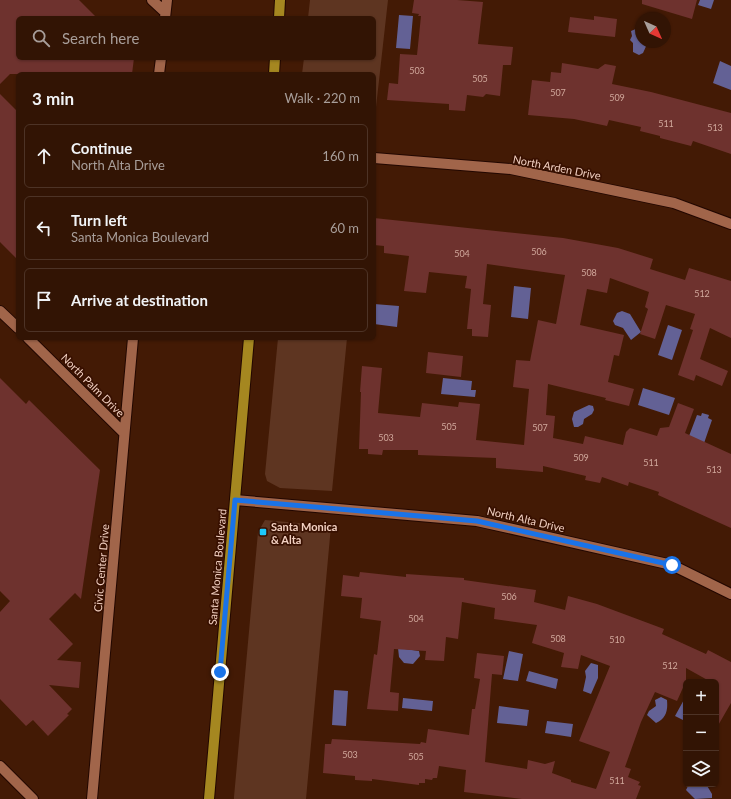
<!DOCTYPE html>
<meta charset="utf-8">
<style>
:root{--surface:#321404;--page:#3a1d0e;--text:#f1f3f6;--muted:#a89e9a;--line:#4d3326}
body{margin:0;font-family:Lato,sans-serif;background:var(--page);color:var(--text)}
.controls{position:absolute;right:12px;bottom:12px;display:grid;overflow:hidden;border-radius:6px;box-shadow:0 1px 3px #0004}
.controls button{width:36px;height:36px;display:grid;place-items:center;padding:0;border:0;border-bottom:1px solid var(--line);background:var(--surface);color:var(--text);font:20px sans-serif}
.compass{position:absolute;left:635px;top:12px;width:36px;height:36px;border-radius:50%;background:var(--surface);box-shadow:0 1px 3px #0004;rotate:135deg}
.stop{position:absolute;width:12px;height:12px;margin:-9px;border:3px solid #1a73e8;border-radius:50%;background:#fff}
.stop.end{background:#1a73e8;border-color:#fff;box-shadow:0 1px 4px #0008}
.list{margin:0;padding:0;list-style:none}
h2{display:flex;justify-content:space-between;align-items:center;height:52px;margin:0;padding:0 16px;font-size:17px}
h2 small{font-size:13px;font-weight:400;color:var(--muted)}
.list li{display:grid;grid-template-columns:26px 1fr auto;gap:12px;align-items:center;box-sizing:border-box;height:64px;margin:0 8px 8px;padding:0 8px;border:1px solid var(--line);border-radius:6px}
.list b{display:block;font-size:15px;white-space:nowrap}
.list p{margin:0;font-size:13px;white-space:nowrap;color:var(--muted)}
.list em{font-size:13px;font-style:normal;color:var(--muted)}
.icon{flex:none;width:22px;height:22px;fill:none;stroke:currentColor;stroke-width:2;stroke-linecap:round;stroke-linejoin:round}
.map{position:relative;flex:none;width:731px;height:799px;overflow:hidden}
.search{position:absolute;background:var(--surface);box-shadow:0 1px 3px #0004;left:16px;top:16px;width:360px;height:44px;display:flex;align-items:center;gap:10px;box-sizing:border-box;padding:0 14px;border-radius:6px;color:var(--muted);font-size:15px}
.panel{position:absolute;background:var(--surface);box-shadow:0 1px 3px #0004;left:16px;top:72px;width:360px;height:268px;border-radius:6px}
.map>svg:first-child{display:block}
</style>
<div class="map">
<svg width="731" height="799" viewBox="0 0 731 799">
<rect width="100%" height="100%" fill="#431a05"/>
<path fill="#5e3521" d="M310,0H388L374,125V74H302L304,58H374V18H308Z
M278,338H347L332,491L280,488L267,481L265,474Z
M265,520L331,526L306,799H234V797L258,532Z"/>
<path fill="#636195" d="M700,0H714L711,9L698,5Z
M399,15L413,16L410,49L396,48Z
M638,28L641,29V42H648L643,53L639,55L633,52V43L630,40L632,36L631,31Z
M720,61L731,66V90L713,83Z
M514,286L531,288L528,319L511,317Z
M374,304L399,306L397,327L374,324Z
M622,311L630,314L641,332L631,340L623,328L615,325L613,321L617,313Z
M668,325L682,330L672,360L658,355Z
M443,378L472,381L471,390H476L475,397L441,394Z
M643,388L675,398L669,415L638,405Z
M589,405L593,406L594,410L592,414L584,419L583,424L578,427H574L572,419L574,412Z
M702,413L709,415L708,418L712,420L702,449L686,444L697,415L701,416Z
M398,648L419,651L420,656L413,664L404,663L399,657Z
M509,651L523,654L518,681L503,679Z
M591,663L598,665V678L591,694L583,691L586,677L585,671Z
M529,671L558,679L556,689L526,681Z
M334,690L348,691L346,726L332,725Z
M686,696V714L683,720L675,716Z
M661,697L667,700C668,711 666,718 656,723L647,715L649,711L656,706L655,700Z
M403,698L433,701L432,711L402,708Z
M499,706L529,710L527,726L497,723Z
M547,721L573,724L571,737L545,733Z
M689,784H706L712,794V798L695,799L686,790Z"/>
<path fill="#6e322e" d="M0,0H79L97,18H18V58H134L132,74H10L0,84Z
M414,0H457L483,2L478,44L513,47L511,65H503L500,96L486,94L483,97L467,95L465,111L449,110V104L387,100L389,83L398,84L400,54L417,55L421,16H418L419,14L412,13Z
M642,0H697L692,19L642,4Z
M594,16L617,19L615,37L568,32L570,17L594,20Z
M562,63L598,69L605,64L616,66L612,84L651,92L731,113V154L693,141L691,146L660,138V136L640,131L641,127L609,120L607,126L574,119L528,115L532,80L550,82L551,72L561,73Z
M0,94L18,112V260L0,242Z
M374,218L563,238L618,248L653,259L650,269L685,280L689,268L731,281V338L710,328L700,359L728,371L722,386L696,375L694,381L678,375L693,330L690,329L695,314L666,305L655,339L640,334L648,309L645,307L649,292L610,278L607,293L587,289L580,325L624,335L619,356L614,355L608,382L634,389L629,406L605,400L606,398L548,384L546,415L555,416L553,438L583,444L585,436L623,445L626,432L630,428L657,436L660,428L669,427L678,403L694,409L685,433L731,454V528L658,495L659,492L629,482L628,486L602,477L600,483L585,480L586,476L543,466V472L496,468V458L418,455V450H383L382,455L368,454V449H359L361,392H360L362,366L382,368L378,413L420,417L422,403L458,407L459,402L480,404L476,440L524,445L529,389L513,387L516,360L530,361L538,320L556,324L565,275L487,264L483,304L491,305L488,337L472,336V329H467L471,289L465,288L467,276L429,272L426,293L404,291L409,256L384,253V246L374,245Z
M428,352L463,356L461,377L426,373Z
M0,378L26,404L29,400L100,470L81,599L75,593L49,619L73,644L57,660L81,662L79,688L49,685L72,709L67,714L69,715L48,736L33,720L26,726L0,699V612L10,601L0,591Z
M360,572L406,577V574L464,578V580L536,590L534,602L565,610L568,596L597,604L664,629L662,634L706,654L708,650L731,662V703L716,729V682H711L686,668V681L677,701L655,692L641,722L625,767L631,769L628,777L640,782L638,785L641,786L636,799H522L464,792L466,770L439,766L437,778H433L432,780L425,779V783H419V785L372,779V781L355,780V776L323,773L325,744H331L332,739L420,744L421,742L426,743L428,729L469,735L472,709H475L480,679L474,678L477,653L504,656L502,675L492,674L485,762L527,769L528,760L545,764L555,761L552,773L571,780V782L596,789L610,752L579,741L610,666L581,655L578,669L561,667L564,653L532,643L537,625L494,619L495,608L462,602L458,639L446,637L444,661L425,660L426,651L394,649L390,692L399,693L398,711L367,709L374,654L377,655L381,621L360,618L362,598L341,596L343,575L359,577Z"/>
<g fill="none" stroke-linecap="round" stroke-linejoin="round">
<g stroke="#220700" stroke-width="12">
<path id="street" d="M152,0L165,12
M165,18L167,0
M159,74L161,58
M374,158L511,169L674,203L731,224
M0,311L18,328
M28,338L124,433
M235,500L477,521L672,565L731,594
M0,766L33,799
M92,799L133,338"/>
</g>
<g stroke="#220700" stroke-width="12">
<path id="primary" d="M279,18L280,0
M274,74L275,58
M209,799L249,338"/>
</g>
<use href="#street" stroke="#a1654a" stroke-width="10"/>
<use href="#primary" stroke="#a58720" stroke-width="10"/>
</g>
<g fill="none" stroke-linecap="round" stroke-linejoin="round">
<path stroke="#1a73e8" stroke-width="5" d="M220,672L235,500L477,521L672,565"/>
</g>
<rect fill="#1dc9fc" stroke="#381000" stroke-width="1.5" x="259" y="528" width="8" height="8" rx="2"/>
<g text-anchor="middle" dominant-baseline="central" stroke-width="3.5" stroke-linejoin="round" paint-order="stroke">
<g font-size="9" fill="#d1a89c">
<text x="417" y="70">503</text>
<text x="480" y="78">505</text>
<text x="558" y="92">507</text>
<text x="617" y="97">509</text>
<text x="666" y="123">511</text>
<text x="715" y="127">513</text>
<text x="539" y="251">506</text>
<text x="462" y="253">504</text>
<text x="589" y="272">508</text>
<text x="702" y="293">512</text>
<text x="449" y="426">505</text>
<text x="540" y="427">507</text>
<text x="386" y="437">503</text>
<text x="581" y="457">509</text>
<text x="651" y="462">511</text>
<text x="714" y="469">513</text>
<text x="509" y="596">506</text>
<text x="416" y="618">504</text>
<text x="558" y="638">508</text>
<text x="617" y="639">510</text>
<text x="670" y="665">512</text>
<text x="350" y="754">503</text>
<text x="416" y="756">505</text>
<text x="617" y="780">511</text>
</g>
<g font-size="11" fill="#f2d0c1" stroke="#381000">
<text transform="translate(557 167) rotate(11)">North Arden Drive</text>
<text transform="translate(93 385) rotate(45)">North Palm Drive</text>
<text transform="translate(526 519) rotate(13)">North Alta Drive</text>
<text transform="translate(217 567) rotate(-85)">Santa Monica Boulevard</text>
<text transform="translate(101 568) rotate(-85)">Civic Center Drive</text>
</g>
<g font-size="11" font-weight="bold" fill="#f2d0c1" stroke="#381000" text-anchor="start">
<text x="271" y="526">Santa Monica<tspan x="271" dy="13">&amp; Alta</tspan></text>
</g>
</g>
</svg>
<div class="controls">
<button>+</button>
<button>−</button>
<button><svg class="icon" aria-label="layers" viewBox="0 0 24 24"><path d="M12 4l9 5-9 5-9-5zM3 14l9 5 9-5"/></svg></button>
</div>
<svg class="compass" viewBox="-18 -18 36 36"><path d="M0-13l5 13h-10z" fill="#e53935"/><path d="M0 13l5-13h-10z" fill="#a89e9a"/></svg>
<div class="stop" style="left:672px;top:565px"></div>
<div class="stop end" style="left:220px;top:672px"></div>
<div class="search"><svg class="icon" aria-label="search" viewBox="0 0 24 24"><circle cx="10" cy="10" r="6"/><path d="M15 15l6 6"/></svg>Search here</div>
<section class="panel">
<h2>3 min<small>Walk · 220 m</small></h2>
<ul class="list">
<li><svg class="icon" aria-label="ahead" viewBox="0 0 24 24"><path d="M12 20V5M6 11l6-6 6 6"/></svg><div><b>Continue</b><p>North Alta Drive</p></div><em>160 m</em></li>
<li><svg class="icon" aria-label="left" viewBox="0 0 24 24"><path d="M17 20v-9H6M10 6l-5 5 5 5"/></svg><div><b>Turn left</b><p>Santa Monica Boulevard</p></div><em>60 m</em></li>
<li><svg class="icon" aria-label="arrive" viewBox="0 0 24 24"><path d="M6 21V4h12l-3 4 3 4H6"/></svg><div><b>Arrive at destination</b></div></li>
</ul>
</section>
</div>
